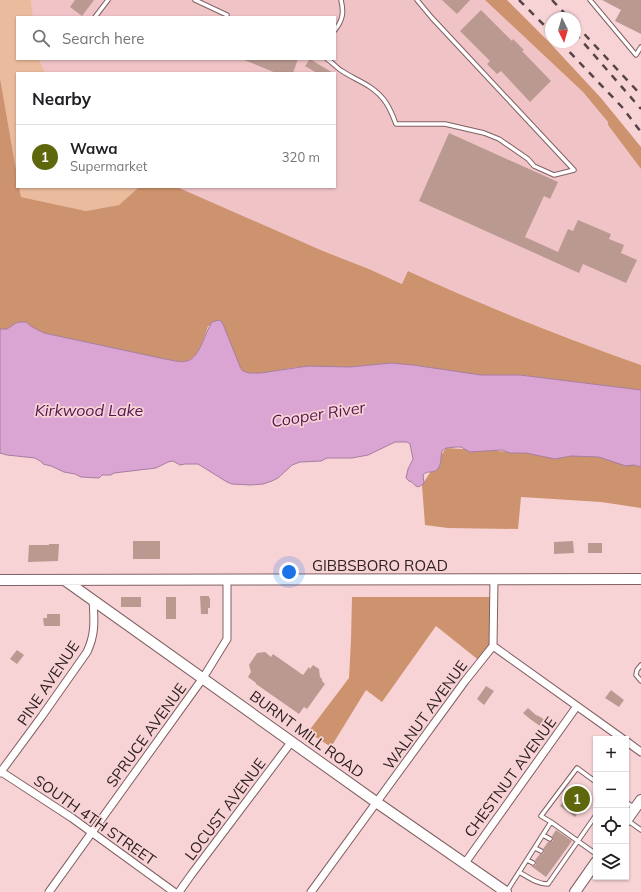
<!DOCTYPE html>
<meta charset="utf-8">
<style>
:root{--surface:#fff;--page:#f6f6f6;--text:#202124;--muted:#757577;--line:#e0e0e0;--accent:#5e670b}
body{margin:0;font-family:Mulish,sans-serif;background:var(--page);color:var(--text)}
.controls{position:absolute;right:12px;bottom:12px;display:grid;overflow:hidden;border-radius:0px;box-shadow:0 1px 3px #0004}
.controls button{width:36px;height:36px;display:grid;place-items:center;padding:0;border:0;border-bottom:1px solid var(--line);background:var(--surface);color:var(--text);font:20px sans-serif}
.compass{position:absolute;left:545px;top:12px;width:36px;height:36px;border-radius:50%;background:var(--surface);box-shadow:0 1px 3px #0004;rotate:175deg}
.you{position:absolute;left:289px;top:572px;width:14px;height:14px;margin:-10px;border:3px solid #fff;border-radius:50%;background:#1a73e8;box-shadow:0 0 0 6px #1a73e833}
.badge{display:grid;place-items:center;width:26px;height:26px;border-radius:50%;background:var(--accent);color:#fff;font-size:13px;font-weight:700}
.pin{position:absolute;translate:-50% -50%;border:2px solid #fff;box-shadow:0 1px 4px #0006}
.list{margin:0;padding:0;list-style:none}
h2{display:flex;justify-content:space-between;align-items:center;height:52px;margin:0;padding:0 16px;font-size:17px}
h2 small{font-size:13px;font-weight:400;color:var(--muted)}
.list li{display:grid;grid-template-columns:26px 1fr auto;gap:12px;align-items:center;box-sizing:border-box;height:64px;padding:0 16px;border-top:1px solid var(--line)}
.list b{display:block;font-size:15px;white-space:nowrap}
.list p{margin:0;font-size:13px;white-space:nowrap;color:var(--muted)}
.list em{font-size:13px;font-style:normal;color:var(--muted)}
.icon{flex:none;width:22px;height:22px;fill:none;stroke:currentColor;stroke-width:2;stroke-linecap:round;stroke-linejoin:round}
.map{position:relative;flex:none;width:641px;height:892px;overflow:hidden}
.search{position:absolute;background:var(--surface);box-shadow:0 1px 3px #0004;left:16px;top:16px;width:320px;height:44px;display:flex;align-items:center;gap:10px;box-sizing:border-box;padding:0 14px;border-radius:0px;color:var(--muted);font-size:15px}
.panel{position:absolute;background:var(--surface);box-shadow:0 1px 3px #0004;left:16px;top:72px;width:320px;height:116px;border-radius:0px}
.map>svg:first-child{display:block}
</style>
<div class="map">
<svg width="641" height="892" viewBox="0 0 641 892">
<rect width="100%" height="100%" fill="#f8d3d6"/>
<path fill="#f0c4c7" d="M31,0H485L583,92L609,122L608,125L641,169V365L592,347L532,324L458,294L409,271L403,284L369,269L323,251L177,187H335V73H45L39,59H335V17H33Z"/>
<path fill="#ebbb9d" d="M0,0H31L33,17H17V59H39L45,73H17V175L0,78Z
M19,187H139L119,205L86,211L21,197Z"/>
<path fill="#cd936e" d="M485,0H507L549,42L601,98L641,147V169L608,125V122L583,92Z
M0,78L17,175V187H19L21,197L86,211L119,205L139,187H177L323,251L369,269L402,284L408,271C484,306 562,337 641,365V390L520,375H481L413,365L391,363L350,367H298L261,373H249L243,371L239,365L223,324L208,326C205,336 198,358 187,361C181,363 172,360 165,359L44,333L32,327L26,322H20L16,323L7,329H0Z
M446,448L599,457L641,467V508L601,502L521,497L518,529L448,528L425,525L422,485Z
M352,597H494L493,641L481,662L436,626L382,702L366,690L331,747L308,732L349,678L351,640Z"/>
<path fill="#daa5d3" stroke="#a67d9e" d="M219,320L221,321L223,324L241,369L243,371L249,373H261L308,366L350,367L391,363L413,365L481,375H520L641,390V467L634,465L626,466L599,457L571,456L555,459L526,453H510L502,450L470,452L461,447H456L446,448L442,451C440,458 443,470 432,472C427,472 426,472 423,475L424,483C418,489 416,487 412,482L409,481L406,478L408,469L413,459L410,444L407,442H395L368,455L352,458H327L321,461L300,462L292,465L278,478L272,481L263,484L251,485L232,484L227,482L198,464H185L180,465L173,461L168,462L156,468L114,473L111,475H102L99,478L81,477L75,474L64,472L51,466L43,464L42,462L35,458L7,455L0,453V329H7L16,323L20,322H26L32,327L44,333L165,359C172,360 180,363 187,361C200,358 205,332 212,322Z"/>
<path fill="#ba9991" d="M75,0H94L82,16L70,7Z
M442,0H470L457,14Z
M602,0H641V34L615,21L621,10Z
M481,10L512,41L513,39L524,50L522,51L551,81L530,102L501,71L497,74L487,64L490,61L460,31Z
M242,59H298L293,73H276Z
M310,59L333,73H317L305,66Z
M449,133L558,182L550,199L544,196L525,237L558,252L568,229L573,231L578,220L611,234L609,239L624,245L621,253L637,260L626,283L583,264L579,273L419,201Z
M133,541H160V559H133Z
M573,541L574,553L554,554V542Z
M588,543H602V553H588Z
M49,544H59L58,561L28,562L29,545H49Z
M200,596H209V598H210V608H208V614H201Z
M121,597H141V607H121Z
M166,597H176V619H166Z
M47,614H60V626H44L43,618H47Z
M17,650L24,655L17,664L10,659Z
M265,652L271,657L273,654L303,675L309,667L310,669L313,665L319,669L320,677L322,679V681L325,684L307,709L304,707L299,714L256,684V683L248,677L251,672L249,665L257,653Z
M486,686L494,691L484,705L477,699Z
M611,690L624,700L619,707L605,698Z
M528,708L537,716V715L548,722L543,728L530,719L523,713Z
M576,784L591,795L586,802L589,804L584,811L581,809L575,817L560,806Z
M556,830L572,841L546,877L531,866H534L536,865V862L535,860L540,854H542L544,853V850L543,849L548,842H550L553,841V839L552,836Z"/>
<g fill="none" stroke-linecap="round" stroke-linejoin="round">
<g stroke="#806063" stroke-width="5.5">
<path id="lane" d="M195,0L227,15
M590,0L636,55L641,47
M95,17L108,0
M335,30C343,20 344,12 341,0
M327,59C333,63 337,68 342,71C351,77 361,81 370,87C385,97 390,108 396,124H445L484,133L499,139L528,159L534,166L554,175L574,170L432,18L417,0
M641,665L637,670L636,675L641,681
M626,802L633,807
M627,820L641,830
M551,822L596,854
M543,835L550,839
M535,848L541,851
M527,860L533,863
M519,872C528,877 537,884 548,884L596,815
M507,891L551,822L541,816L577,768L596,782"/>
</g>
<g stroke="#806063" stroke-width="9">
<path id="street" d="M493,646L623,739
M626,741L641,752
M0,771L72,818L174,892
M0,773L42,716L87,652C96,633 94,619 93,599
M465,863L577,706
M49,892L203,678L227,639V581
M179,892L191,875L292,741
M311,892L465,681L493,646L494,580"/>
</g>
<g stroke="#806063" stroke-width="12">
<path id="secondary" d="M0,580L641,579
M66,581L376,802L506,892
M626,821L641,800
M575,892L596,862"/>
</g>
<use href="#lane" stroke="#fff" stroke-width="3.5"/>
<use href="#street" stroke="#fff" stroke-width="7"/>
<use href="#secondary" stroke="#fff" stroke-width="10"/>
<path stroke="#554445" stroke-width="2.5" stroke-dasharray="7 7" stroke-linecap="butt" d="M519,0L551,32
M552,0L569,18
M575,24L641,95
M575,33L595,56L641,109
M560,42L622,107L641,132"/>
</g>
<g text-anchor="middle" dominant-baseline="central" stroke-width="3.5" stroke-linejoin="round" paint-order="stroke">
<g font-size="15" fill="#2e2122" stroke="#f8d3d6">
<text x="380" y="565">GIBBSBORO ROAD</text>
<text transform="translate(48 683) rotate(-56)">PINE AVENUE</text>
<text transform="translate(425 715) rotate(-54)">WALNUT AVENUE</text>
<text transform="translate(307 734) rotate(36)">BURNT MILL ROAD</text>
<text transform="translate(146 735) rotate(-54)">SPRUCE AVENUE</text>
<text transform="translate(510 777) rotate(-54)">CHESTNUT AVENUE</text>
<text transform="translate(225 809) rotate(-53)">LOCUST AVENUE</text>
<text transform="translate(95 820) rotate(35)">SOUTH 4TH STREET</text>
</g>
<g font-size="16" font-style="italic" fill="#53154e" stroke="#f8d3d6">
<text x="89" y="410">Kirkwood Lake</text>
<text transform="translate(318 414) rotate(-9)">Cooper River</text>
</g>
</g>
</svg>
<div class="controls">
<button>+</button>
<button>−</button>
<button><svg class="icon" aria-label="locate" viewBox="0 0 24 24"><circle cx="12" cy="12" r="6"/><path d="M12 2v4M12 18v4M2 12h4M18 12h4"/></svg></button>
<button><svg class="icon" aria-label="layers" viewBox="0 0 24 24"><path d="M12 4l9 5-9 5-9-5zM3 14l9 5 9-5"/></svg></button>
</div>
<svg class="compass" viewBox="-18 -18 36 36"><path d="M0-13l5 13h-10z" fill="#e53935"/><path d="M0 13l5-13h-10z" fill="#757577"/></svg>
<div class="you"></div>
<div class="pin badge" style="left:577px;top:799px">1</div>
<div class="search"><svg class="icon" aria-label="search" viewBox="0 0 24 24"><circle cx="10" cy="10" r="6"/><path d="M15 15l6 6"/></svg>Search here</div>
<section class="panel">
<h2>Nearby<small></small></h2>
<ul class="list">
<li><span class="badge">1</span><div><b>Wawa</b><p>Supermarket</p></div><em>320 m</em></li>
</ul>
</section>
</div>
